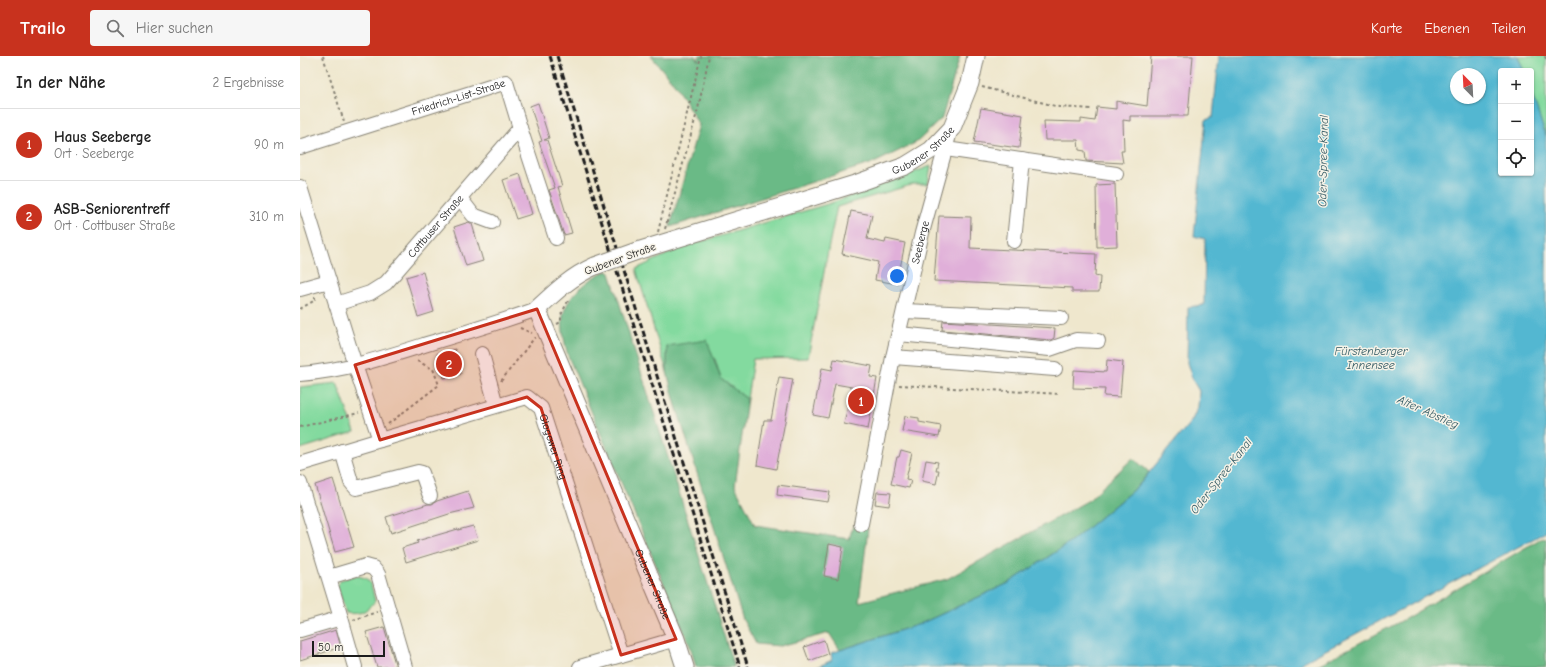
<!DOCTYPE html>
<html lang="de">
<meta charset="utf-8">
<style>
:root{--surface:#fff;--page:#f6f6f6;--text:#222;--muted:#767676;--line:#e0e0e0;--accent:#c8321e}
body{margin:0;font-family:"Comic Neue",sans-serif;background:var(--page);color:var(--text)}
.controls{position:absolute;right:12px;top:12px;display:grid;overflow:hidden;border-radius:4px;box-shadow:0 1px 3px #0004}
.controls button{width:36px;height:36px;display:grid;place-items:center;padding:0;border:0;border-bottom:1px solid var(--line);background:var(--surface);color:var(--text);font:20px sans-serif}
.compass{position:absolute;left:1150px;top:12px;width:36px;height:36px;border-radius:50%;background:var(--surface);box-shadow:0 1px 3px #0004;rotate:336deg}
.scale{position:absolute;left:12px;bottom:10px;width:73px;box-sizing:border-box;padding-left:4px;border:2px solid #1c1c1c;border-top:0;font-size:11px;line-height:14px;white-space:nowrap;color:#1c1c1c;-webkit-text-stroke:3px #f7f3e8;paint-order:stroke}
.you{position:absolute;left:597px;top:220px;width:14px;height:14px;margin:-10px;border:3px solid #fff;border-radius:50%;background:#1a73e8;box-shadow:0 0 0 6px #1a73e833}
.badge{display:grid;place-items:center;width:26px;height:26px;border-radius:50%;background:var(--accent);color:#fff;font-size:13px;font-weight:700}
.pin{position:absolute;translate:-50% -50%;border:2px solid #fff;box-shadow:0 1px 4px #0006}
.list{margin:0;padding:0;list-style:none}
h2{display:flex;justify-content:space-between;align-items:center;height:52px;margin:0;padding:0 16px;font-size:17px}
h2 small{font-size:13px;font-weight:400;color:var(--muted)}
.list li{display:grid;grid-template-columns:26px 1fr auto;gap:12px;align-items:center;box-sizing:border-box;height:72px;padding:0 16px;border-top:1px solid var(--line)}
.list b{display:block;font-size:15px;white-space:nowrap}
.list p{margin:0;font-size:13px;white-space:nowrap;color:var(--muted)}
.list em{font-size:13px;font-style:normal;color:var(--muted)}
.icon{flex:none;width:22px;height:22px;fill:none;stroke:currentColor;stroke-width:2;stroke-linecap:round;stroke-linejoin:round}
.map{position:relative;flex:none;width:1246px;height:611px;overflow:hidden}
header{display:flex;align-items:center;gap:24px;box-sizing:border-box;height:56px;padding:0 20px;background:var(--accent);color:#fff}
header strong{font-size:19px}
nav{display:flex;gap:22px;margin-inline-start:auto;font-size:14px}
.search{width:280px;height:36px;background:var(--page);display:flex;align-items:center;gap:10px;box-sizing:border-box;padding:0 14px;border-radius:4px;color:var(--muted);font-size:15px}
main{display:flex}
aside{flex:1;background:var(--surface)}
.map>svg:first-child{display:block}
</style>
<header>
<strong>Trailo</strong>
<div class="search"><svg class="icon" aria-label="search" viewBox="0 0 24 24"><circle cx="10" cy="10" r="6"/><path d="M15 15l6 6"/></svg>Hier suchen</div>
<nav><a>Karte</a><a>Ebenen</a><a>Teilen</a></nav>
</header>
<main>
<aside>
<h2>In der Nähe<small>2 Ergebnisse</small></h2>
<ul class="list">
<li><span class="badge">1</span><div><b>Haus Seeberge</b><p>Ort · Seeberge</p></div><em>90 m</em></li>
<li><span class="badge">2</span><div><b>ASB-Seniorentreff</b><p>Ort · Cottbuser Straße</p></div><em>310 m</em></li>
</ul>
</aside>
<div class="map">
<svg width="1246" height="611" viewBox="0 0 1246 611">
<rect width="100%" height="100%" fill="#f7f3e8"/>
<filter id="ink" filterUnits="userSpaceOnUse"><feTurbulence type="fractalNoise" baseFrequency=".025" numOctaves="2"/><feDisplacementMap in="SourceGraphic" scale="8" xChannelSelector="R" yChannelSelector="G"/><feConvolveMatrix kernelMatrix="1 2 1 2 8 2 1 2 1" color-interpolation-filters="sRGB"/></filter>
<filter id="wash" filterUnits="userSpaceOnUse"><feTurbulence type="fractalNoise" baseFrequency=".012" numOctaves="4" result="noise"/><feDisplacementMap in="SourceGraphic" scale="16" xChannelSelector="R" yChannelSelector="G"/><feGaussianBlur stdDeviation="0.9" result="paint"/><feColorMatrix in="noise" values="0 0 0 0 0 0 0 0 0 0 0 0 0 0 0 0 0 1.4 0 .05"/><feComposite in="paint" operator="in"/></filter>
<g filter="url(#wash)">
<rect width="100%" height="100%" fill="#efe7cd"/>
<path fill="#83da9f" stroke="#507b5e" d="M1218,0H1246V80L1231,37V15H1223Z
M631,110L628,128H614L537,151L530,184L508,302L453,303L447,343L421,323L415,303L367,290V316L336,213L383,191L531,147Z
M37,327L55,376L0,393V331Z
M53,520C72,520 71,529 75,545C66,556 60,559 46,557L37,529L41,524Z"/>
<path fill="#6aba86" stroke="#436b51" d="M351,0H395L398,5L399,0H660L642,62L617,86L576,106L370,171L399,69L376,30Z
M307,215L310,217L434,611H396L390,590L268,300C265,287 261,273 263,260C266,241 290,220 307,215Z
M407,284L421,323L447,343L435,430L455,469L549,483L553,470L568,473L559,546L647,523L789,444L833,402L849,416L839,429L772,485L709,527L620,568L540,594L529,577L480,590L456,588L443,564L374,343L367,316V290Z
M1246,482V611H1014L1105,563L1240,483Z"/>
<path fill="#53b7d1" stroke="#386a76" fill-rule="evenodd" d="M919,0H1218L1224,15H1201V117H1231V36L1246,80V476L994,611H517L532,604L531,597L620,568L709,527L772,485L839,429L892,364L898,351L899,335L893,325L887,307L888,251L904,249L905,183L894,180L906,64L913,61ZM1156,18H1180V42H1156Z"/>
<g id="blocks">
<path fill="#e0afd9" d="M851,0H893L888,60H830V65L823,64L824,95H821L823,107L786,105L785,95L779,94L778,84H745L744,65L781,66V63L795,65L797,51L816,53V45L847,50Z
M238,47L249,82L244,84H247L262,130L258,131L272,177L264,179L249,134L255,132L239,86L242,85L230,50Z
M681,52L723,59L719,92L674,86Z
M220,118L232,158L216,163L203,124Z
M815,128L817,190L797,191L796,129Z
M551,155L572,159L567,183L585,187L586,183L605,187L597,228L575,224L578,206L542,198Z
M639,160L671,161L670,192L796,198L795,220L800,221L799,236H772V232L634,225Z
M169,166L172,168L183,205L166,210L154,171Z
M123,216L134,256L118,261L106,221Z
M643,265L755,272L754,282L751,284L642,274Z
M155,293L161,318L144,322L137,298Z
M534,303L572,310L570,321L577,322L568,373L544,368L552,331L535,328L528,362L513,359L522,312L532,314Z
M807,304L823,306L820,341L804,340L805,333L773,332L774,314L806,316Z
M479,321L493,323L476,413L457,409L464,364H471Z
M605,360L619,362V366L641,370L639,381L602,375Z
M601,394L612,397L606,423L611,424L609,432L591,428L597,401H599Z
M626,404L638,406L636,414H639L636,428L622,425Z
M33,423L54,491L35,496L15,429Z
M478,429L530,436L528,446L477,439Z
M168,435L174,452L149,458L91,477L86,461L128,448H132L137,445Z
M577,436L591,437L589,450L575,448Z
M173,470L178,484L106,506L102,492L118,487L117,485L158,473V474Z
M529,488L543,491L538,523L524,520Z
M84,571L91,594L96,611H77L66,576Z
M36,574L41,591L0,604V585Z
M524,584L528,598L509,605L504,591Z"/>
</g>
</g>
<g filter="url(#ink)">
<use href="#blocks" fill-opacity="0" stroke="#868274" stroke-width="1"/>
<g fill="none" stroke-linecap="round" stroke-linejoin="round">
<g stroke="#868274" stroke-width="16">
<g id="minor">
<path id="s1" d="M0,91L206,26L220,72L256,182"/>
<path d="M646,93L816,118"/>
<path id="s2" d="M0,131L55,309L80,384L227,341L241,352L321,599"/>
<path d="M160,142L173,159L192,166"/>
<path d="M714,185L722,104"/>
<path d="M0,233L29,225"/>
<path id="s3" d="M36,248L70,237L86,227L220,72"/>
<path d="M604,255L761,262"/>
<path d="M599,278L750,293L776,284L798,285"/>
<path d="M182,298L196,349"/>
<path d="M593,301L755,313"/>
<path d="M0,318C43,315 86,301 127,288C164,277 201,266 237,253"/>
<path d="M42,395L51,426L56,432L118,416L122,417L130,440"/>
<path d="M0,408L80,384"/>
<path d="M0,427L41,562L0,574"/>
<path id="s4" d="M561,468L593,301L622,177L651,72"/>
<path d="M29,521L66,510L73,512L78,518L105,611"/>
<path d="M41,562L55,611"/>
<path d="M280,611L376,583"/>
</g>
</g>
<g stroke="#868274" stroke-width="19">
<g id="major">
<path id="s5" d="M337,195L558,127L605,110L631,94L652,72L670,27L676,0"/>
<path id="s6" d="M295,210C272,220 255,236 237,253L376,583L385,611"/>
</g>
</g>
<path stroke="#868274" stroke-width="2" stroke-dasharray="3 3" stroke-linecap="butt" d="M23,0L44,66
M1245,0L1246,3
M682,31L759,51L792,53
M365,173L398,53L409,0
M358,176L401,0
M0,253L15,244V241
M257,268L261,266V259L269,243
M220,272L232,277
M201,325L235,281
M599,329L760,338
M88,368L139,329L133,313L115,304
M0,371L59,357
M53,564L77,556"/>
<use href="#minor" stroke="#fff" stroke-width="14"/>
<use href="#major" stroke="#fff" stroke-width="17"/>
<path stroke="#1c1c1c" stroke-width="3" stroke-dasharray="6 3" stroke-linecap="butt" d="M250,0L440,611
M257,0L448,611"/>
<g stroke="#868274" stroke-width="19" stroke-linecap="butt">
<path id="major-bridge" d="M295,210L337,195"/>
</g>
<use href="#major-bridge" stroke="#fff" stroke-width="17"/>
</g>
</g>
<path fill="#c8321e" fill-opacity="0.2" stroke="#c8321e" stroke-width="3" stroke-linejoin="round" d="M237,253L376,583L321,599L241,352L227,341L80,384L55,309Z"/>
<g text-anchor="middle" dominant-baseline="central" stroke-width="3" stroke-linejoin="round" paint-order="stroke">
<g font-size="11" fill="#1c1c1c" stroke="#f7f3e8">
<text stroke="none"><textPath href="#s1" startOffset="166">Friedrich-List-Straße</textPath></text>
<text stroke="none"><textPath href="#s5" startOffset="305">Gubener Straße</textPath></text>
<text stroke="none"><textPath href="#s3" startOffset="130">Cottbuser Straße</textPath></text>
<text stroke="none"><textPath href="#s4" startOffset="288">Seeberge</textPath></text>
<text transform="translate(320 203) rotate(-20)">Gubener Straße</text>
<text stroke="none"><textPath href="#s2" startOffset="477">Glogower Ring</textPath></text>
<text stroke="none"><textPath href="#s6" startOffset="371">Gubener Straße</textPath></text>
</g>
<g font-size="12" font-style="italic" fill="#325a64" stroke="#f7f3e8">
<text transform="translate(1023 105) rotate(-89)">Oder-Spree-Kanal</text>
<text x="1071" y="295">Fürstenberger<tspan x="1071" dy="14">Innensee</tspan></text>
<text transform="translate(1128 356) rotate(24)">Alter Abstieg</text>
<text transform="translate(921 420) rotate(-52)">Oder-Spree-Kanal</text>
</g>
</g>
</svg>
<div class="controls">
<button>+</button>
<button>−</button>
<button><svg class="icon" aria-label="locate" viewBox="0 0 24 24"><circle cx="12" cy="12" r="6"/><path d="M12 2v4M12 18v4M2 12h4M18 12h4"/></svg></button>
</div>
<svg class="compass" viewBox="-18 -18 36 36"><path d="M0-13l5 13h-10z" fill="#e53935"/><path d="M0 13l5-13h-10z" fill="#767676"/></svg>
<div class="scale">50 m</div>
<div class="you"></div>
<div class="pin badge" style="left:561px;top:345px">1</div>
<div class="pin badge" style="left:149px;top:308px">2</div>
</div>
</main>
